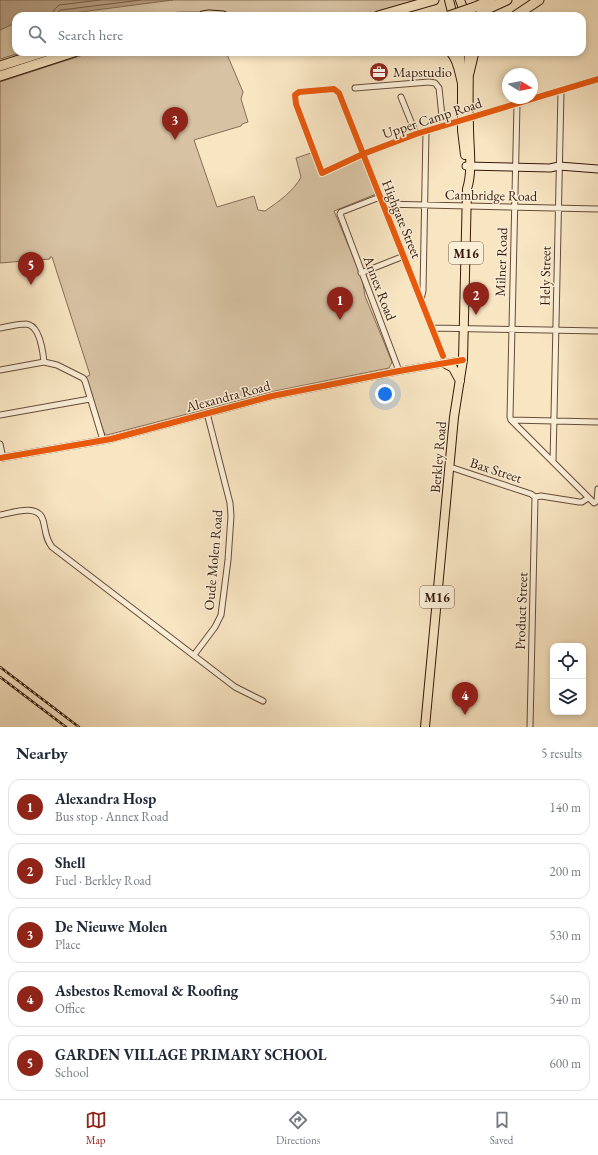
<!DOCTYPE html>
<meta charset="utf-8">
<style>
:root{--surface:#fff;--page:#f6f6f7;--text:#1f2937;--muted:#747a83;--line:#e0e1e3;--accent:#8f2418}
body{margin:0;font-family:"EB Garamond",serif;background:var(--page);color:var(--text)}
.controls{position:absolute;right:12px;bottom:12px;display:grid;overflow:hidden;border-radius:8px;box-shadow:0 2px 6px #0003}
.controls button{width:36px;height:36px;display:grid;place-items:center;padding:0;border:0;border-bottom:1px solid var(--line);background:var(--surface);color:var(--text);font:20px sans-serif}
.compass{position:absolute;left:502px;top:68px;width:36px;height:36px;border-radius:50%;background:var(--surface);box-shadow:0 2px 6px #0003;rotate:100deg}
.you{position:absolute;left:385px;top:394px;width:14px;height:14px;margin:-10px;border:3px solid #fff;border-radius:50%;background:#1a73e8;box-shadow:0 0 0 6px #1a73e833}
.badge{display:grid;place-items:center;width:26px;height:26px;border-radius:50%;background:var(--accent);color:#fff;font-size:13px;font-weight:700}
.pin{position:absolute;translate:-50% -33px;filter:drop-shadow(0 1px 2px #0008)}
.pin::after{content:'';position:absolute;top:21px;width:14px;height:12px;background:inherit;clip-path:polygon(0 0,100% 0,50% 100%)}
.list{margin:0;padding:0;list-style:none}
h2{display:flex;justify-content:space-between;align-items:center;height:52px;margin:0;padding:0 16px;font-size:17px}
h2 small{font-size:13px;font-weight:400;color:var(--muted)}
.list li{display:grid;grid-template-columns:26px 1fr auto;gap:12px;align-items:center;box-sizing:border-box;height:56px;margin:0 8px 8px;padding:0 8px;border:1px solid var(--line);border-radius:12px}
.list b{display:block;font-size:15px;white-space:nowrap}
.list p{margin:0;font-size:13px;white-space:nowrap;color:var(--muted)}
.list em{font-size:13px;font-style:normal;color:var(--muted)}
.icon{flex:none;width:22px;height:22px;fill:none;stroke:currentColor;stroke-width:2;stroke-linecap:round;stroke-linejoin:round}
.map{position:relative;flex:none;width:598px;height:727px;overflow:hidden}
.search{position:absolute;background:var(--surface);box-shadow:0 2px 6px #0003;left:12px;right:12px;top:12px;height:44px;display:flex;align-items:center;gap:10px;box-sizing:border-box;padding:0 14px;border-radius:12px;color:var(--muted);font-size:15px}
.sheet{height:372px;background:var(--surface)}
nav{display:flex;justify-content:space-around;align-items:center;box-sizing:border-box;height:56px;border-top:1px solid var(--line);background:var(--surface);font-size:11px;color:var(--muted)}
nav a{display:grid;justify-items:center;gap:2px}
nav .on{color:var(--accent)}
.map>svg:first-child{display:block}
</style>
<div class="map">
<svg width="598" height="727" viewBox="0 0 598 727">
<rect width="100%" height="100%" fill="#f8e5c2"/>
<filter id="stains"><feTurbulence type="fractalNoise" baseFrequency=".005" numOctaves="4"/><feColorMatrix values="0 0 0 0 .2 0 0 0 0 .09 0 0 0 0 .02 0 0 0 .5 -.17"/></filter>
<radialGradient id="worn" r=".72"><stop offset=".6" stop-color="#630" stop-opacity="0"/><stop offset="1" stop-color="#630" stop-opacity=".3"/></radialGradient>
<path fill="#d7c2a3" stroke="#866d56" d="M0,0H423L381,12L362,16H244L204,12H180L142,16H16V52H23L0,59Z
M92,52H226L243,92L241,99L248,122L242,124L241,126L194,140L217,207L254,196L258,210L265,211C278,202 294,191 301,177L296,158L311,153L320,176L361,158L376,194L334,211L362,278L365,296L392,362L389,368L275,391L107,435L104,433L86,377L90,375L52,257H50V259L0,263V82Z"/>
<path fill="#b69f83" stroke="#826953" d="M0,0H173L50,16H16V23L0,30Z"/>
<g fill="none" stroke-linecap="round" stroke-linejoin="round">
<path stroke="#765c46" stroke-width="1" d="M52,16L54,10L59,5L100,0
M57,16L58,12L61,10L141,0"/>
<g stroke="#664b38" stroke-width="7">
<path id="minor" d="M355,88L429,82L435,83L439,88L443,126
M401,97L416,134
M380,197L341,212L340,214L399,371
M383,204L598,209
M361,273L404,256
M421,299L423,291L426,131
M0,328C8,327 17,324 26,324C40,325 43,352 44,362
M432,328L598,331
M443,356L339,93L334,89L299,92L295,95L296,104L322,173L363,154L416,134L598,79
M0,370L44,362L57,365L83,378L85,381L103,440
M0,415L90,399
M511,420L510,417L517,104
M511,420L594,503L597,501L598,489
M511,420L598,422
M0,444L3,458
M553,462L561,91
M450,467L531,494L535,497L530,727
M535,497L541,496L579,502H582L588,498
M0,515C12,513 38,503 43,520C46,531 45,538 52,547L235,687L263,701
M194,655L215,627L221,615L228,560L231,516L230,503L207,413"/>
</g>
<g stroke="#664b38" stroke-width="8">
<path id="tertiary" d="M0,458L111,439L272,396L399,371L463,360"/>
</g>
<g stroke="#35180a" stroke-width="9">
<path id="secondary" d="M466,166L550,168L559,166L598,169"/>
</g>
<g stroke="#35180a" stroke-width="10">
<path id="primary" d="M449,0L453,16
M460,0L466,16
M460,52L462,79V130L465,155
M444,363L453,368L460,381
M425,727L454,417L463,360L467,189C473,170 469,147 469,127C468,102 469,77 469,52"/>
</g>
<g stroke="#35180a" stroke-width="11">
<path id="motorway" d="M475,7L491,0
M203,16L209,15L223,16
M378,16L434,0
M472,16L507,0
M515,16L539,0
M451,52C459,60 460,75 463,85
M0,66L44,52
M469,73L474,52
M0,76L74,52"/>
</g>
<use href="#minor" stroke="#faeed7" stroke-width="5"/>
<use href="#tertiary" stroke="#faeed7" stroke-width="6"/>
<use href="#secondary" stroke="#faeed7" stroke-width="7"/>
<use href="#primary" stroke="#f8e5c2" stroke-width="8"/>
<use href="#motorway" stroke="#f8e5c2" stroke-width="9"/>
<g stroke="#35180a" stroke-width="2.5">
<path id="rail" d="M0,667L79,727
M0,677L66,727"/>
</g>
<use href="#rail" stroke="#faeed7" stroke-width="1" stroke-dasharray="3" stroke-linecap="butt"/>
<g stroke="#35180a" stroke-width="11" stroke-linecap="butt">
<path id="motorway-bridge" d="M449,16L475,7"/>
</g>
<use href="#motorway-bridge" stroke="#f8e5c2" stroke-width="9"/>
<g stroke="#faeed7" stroke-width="8">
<path id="cycleway" d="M443,356L339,93L334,89L299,92L295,95L296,104L322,173L363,154L416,134L598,79
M0,458L111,439L272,396L399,371L463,360"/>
</g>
<use href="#cycleway" stroke="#e8590c" stroke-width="6"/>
</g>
<defs>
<g id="office-disc" transform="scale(1)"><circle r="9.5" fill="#8f2418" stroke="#faeed7"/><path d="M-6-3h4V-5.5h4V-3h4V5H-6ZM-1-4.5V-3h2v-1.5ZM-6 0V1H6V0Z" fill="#fff"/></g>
</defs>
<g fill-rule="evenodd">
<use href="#office-disc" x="379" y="72"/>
</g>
<g text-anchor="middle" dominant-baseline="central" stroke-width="3" stroke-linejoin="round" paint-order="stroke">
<g fill="#faeed7" stroke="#705848" stroke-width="1">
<rect x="449" y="242" width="34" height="22" rx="3"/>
<rect x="420" y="586" width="34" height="22" rx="3"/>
</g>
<g font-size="13" font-weight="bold" fill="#35180a">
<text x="466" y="253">M16</text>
<text x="437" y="597">M16</text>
</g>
<g font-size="14" fill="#35180a" stroke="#faeed7" text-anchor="start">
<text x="393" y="72">Mapstudio</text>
</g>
<g font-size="14" fill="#35180a" stroke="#faeed7">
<text transform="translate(432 118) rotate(-18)">Upper Camp Road</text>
<text transform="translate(491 195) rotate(1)">Cambridge Road</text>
<text transform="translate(402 219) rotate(68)">Highgate Street</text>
<text transform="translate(501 262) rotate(-88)">Milner Road</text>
<text transform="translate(545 276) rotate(-89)">Hely Street</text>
<text transform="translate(380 288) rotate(69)">Annex Road</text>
<text transform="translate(228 396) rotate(-15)">Alexandra Road</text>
<text transform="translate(438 457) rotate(-85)">Berkley Road</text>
<text transform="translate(496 470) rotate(18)">Bax Street</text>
<text transform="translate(213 560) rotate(-85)">Oude Molen Road</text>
<text transform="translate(521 611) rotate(-88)">Product Street</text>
</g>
</g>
<rect width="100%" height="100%" filter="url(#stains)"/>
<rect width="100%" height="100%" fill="url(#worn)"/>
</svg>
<div class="controls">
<button><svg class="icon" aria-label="locate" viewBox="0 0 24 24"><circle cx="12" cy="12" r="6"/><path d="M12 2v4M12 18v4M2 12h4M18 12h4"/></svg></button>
<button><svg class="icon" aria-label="layers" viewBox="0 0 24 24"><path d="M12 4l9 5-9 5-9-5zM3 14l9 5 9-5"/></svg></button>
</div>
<svg class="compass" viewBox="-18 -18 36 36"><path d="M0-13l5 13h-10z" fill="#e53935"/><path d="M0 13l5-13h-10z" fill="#747a83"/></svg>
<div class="you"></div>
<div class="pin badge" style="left:340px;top:320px">1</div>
<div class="pin badge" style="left:476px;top:315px">2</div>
<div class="pin badge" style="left:175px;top:140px">3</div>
<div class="pin badge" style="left:465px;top:715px">4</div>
<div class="pin badge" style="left:31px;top:285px">5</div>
<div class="search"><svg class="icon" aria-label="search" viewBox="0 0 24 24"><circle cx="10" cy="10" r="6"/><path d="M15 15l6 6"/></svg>Search here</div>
</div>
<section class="sheet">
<h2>Nearby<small>5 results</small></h2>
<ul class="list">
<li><span class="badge">1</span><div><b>Alexandra Hosp</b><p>Bus stop · Annex Road</p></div><em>140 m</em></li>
<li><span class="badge">2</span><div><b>Shell</b><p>Fuel · Berkley Road</p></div><em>200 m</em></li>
<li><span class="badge">3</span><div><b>De Nieuwe Molen</b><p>Place</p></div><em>530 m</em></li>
<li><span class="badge">4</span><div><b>Asbestos Removal &amp; Roofing</b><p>Office</p></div><em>540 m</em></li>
<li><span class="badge">5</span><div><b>GARDEN VILLAGE PRIMARY SCHOOL</b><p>School</p></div><em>600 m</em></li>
</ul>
</section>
<nav>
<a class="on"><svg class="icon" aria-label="map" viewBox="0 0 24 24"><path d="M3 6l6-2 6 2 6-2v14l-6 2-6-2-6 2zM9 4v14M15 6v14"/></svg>Map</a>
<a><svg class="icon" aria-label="directions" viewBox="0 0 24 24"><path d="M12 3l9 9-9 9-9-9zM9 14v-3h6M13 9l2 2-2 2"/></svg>Directions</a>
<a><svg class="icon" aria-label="saved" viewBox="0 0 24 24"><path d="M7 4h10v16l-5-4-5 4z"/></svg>Saved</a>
</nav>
